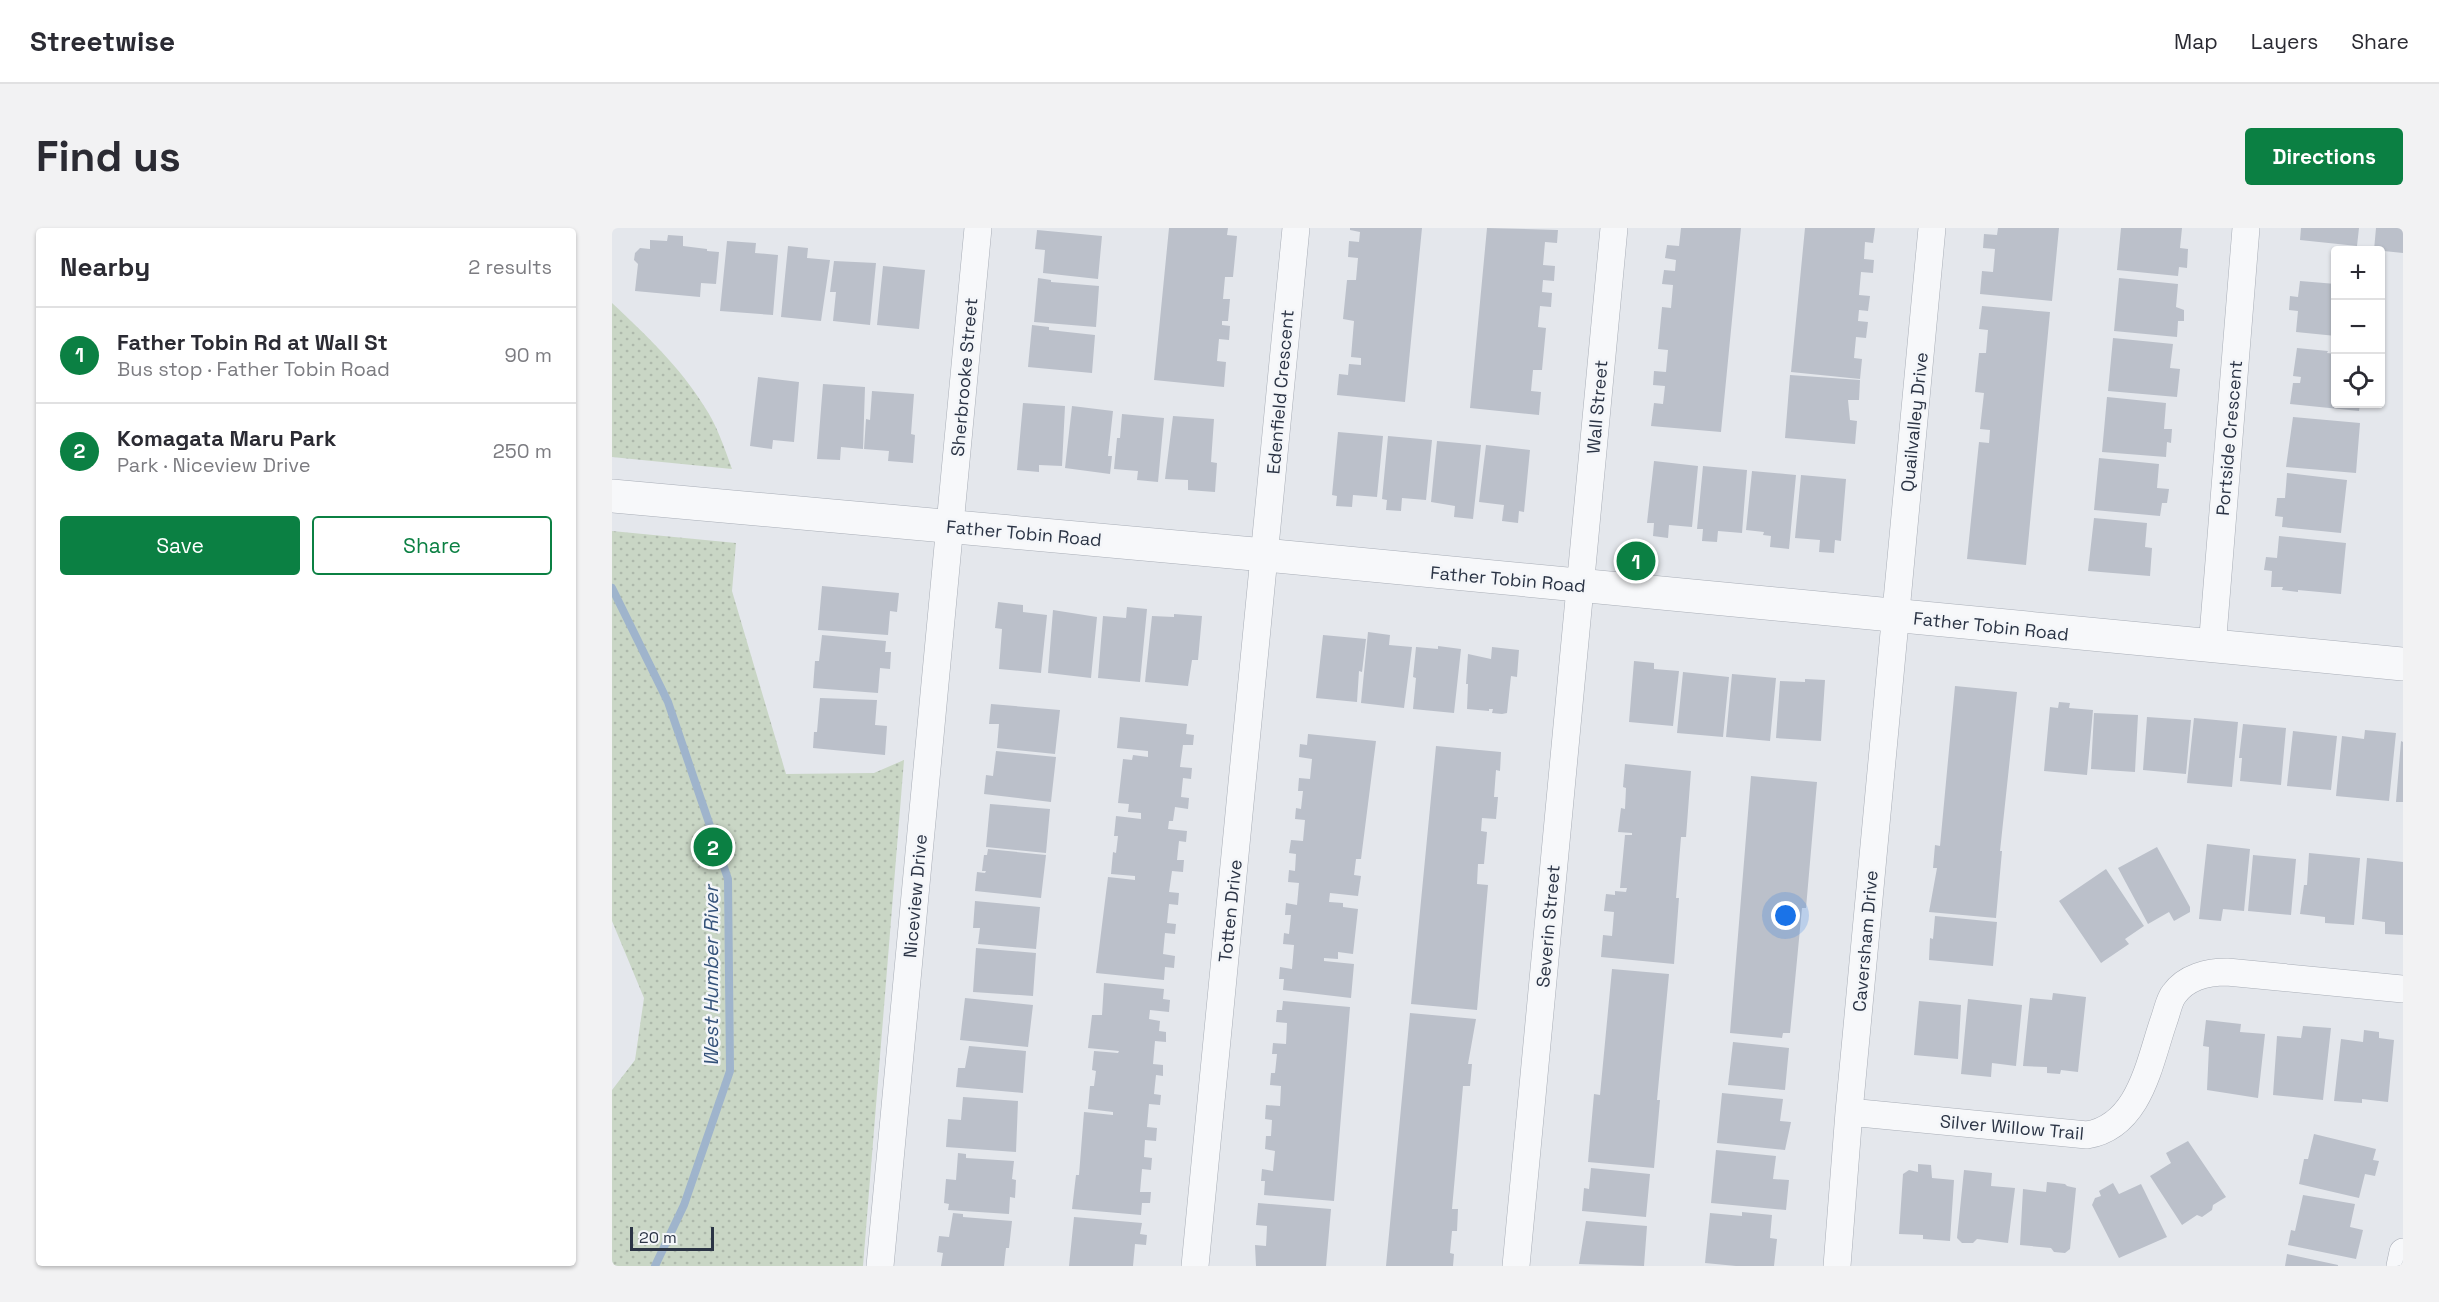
<!DOCTYPE html>
<meta charset="utf-8">
<style>
:root{--surface:#fff;--page:#f2f2f3;--text:#2b2b33;--muted:#7c7c81;--line:#e1e1e2;--accent:#0b8043}
body{margin:0;font-family:"Space Grotesk",sans-serif;background:var(--page);color:var(--text)}
.controls{position:absolute;right:18px;top:18px;display:grid;overflow:hidden;border-radius:6px;box-shadow:0 2px 4px #0004}
.controls button{width:54px;height:54px;display:grid;place-items:center;padding:0;border:0;border-bottom:2px solid var(--line);background:var(--surface);color:var(--text);font:30px sans-serif}
.scale{position:absolute;left:18px;bottom:15px;width:84px;box-sizing:border-box;padding-left:6px;border:3px solid #2b3445;border-top:0;font-size:16px;line-height:21px;white-space:nowrap;color:#2b3445;-webkit-text-stroke:4px #f4f6f9;paint-order:stroke}
.you{position:absolute;left:1174px;top:688px;width:21px;height:21px;margin:-15px;border:4px solid #fff;border-radius:50%;background:#1a73e8;box-shadow:0 0 0 9px #1a73e833}
.badge{display:grid;place-items:center;width:39px;height:39px;border-radius:50%;background:var(--accent);color:#fff;font-size:20px;font-weight:700}
.pin{position:absolute;translate:-50% -50%;border:3px solid #fff;box-shadow:0 2px 6px #0006}
.list{margin:0;padding:0;list-style:none}
h2{display:flex;justify-content:space-between;align-items:center;height:78px;margin:0;padding:0 24px;font-size:26px}
h2 small{font-size:20px;font-weight:400;color:var(--muted)}
.list li{display:grid;grid-template-columns:39px 1fr auto;gap:18px;align-items:center;box-sizing:border-box;height:96px;padding:0 24px;border-top:2px solid var(--line)}
.list b{display:block;font-size:22px;white-space:nowrap}
.list p{margin:0;font-size:20px;white-space:nowrap;color:var(--muted)}
.list em{font-size:20px;font-style:normal;color:var(--muted)}
.actions{display:flex;gap:12px;padding:18px 24px}
.actions a{flex:1;padding:14px 0;border:2px solid var(--accent);border-radius:6px;text-align:center;font-size:21px;color:var(--accent)}
.actions .main{background:var(--accent);color:#fff}
.icon{flex:none;width:33px;height:33px;fill:none;stroke:currentColor;stroke-width:2;stroke-linecap:round;stroke-linejoin:round}
.map{position:relative;flex:none;width:1791px;height:1038px;overflow:hidden;border-radius:6px}
header{display:flex;align-items:center;gap:36px;box-sizing:border-box;height:84px;padding:0 30px;background:var(--surface);border-bottom:2px solid var(--line)}
header strong{font-size:28px}
nav{display:flex;gap:33px;margin-inline-start:auto;font-size:21px}
.intro{display:flex;align-items:center;justify-content:space-between;box-sizing:border-box;height:144px;padding:0 36px}
h1{margin:0;font-size:42px}
.button{padding:15px 27px;border-radius:6px;background:var(--accent);color:#fff;font-size:21px;font-weight:700}
main{display:flex;gap:36px;padding:0 36px}
aside{flex:1;background:var(--surface);border-radius:6px;box-shadow:0 2px 4px #0004}
.map>svg:first-child{display:block}
</style>
<header>
<strong>Streetwise</strong>
<nav><a>Map</a><a>Layers</a><a>Share</a></nav>
</header>
<div class="intro"><h1>Find us</h1><a class="button">Directions</a></div>
<main>
<aside>
<h2>Nearby<small>2 results</small></h2>
<ul class="list">
<li><span class="badge">1</span><div><b>Father Tobin Rd at Wall St</b><p>Bus stop · Father Tobin Road</p></div><em>90 m</em></li>
<li><span class="badge">2</span><div><b>Komagata Maru Park</b><p>Park · Niceview Drive</p></div><em>250 m</em></li>
</ul>
<div class="actions"><a class="main">Save</a><a>Share</a></div>
</aside>
<div class="map">
<svg width="1791" height="1038" viewBox="0 0 1791 1038">
<defs>
<pattern id="park-dots" width="8" height="8" patternUnits="userSpaceOnUse" patternTransform="scale(1.5)"><rect width="8" height="8" fill="#c9d6c5"/><path d="M2 2h.1M6 6h.1" fill="none" stroke="#adb8ab" stroke-width="1.8" stroke-linecap="round"/></pattern>
</defs>
<rect width="100%" height="100%" fill="#e4e7ec"/>
<path fill="url(#park-dots)" d="M0,75C33,106 68,139 92,178C105,197 112,219 120,241L0,229Z
M0,303L124,315L120,363L174,546L262,545L292,532L251,1038H0V862L23,832L32,770L0,693Z"/>
<g fill="none" stroke-linecap="round" stroke-linejoin="round">
<path stroke="#9fb4cc" stroke-width="8" d="M0,360L56,474L116,651L118,843L72,977L43,1038"/>
</g>
<path fill="#bbc0ca" d="M557,0H616L615,7L625,8L621,49H613L611,71H618L616,93H610V97L618,98L617,112L607,111L605,133L614,134L612,159L542,152Z
M738,0H810L793,174L725,167L727,146L736,147L737,136L749,137V130L739,129L742,93L731,91L735,52H744L746,30L736,29L737,13L747,14L748,4L738,2Z
M875,0L946,2L945,15L933,14L931,37L943,38L942,53L931,52L930,64L940,65L939,79L928,78L926,99L934,100L930,142H921L919,163L929,164L927,187L858,180Z
M1069,0H1129L1109,204L1039,198L1042,175L1051,176L1053,158L1041,157L1042,143L1054,144L1056,122L1046,121L1050,79L1059,80L1061,57L1050,56L1052,42L1063,43L1064,32L1053,30L1055,17L1067,18Z
M1193,0H1263L1261,15L1253,14L1252,31L1262,32L1261,45L1249,44L1247,67L1258,68L1256,83L1247,82L1246,93L1256,94L1254,110L1244,109L1242,130L1250,131L1248,151L1179,144Z
M1386,0H1447L1440,73L1368,66L1370,43L1381,44L1383,21L1371,20L1372,6L1385,7Z
M1509,0H1570L1568,20L1576,21L1575,40L1567,39L1566,48L1505,42Z
M1689,0H1747L1745,18L1688,12Z
M1764,0H1791V25L1762,22Z
M425,2L490,8L486,51L431,45L433,22L423,21Z
M56,7L71,8V18L95,21V23L107,24L104,56L89,55L88,69L23,63L26,36L22,32L23,25L28,20L38,21V12L55,13Z
M115,13L144,15L143,25L166,27L161,87L108,83Z
M176,18L196,20L195,30L218,32L209,93L169,89Z
M222,33L264,35L258,97L221,93L224,64H218Z
M271,38L313,42L307,101L265,97Z
M426,50L439,52V54L487,58L484,99L422,94Z
M1507,50L1566,56L1564,79L1572,82V93H1566L1565,109L1502,103Z
M1688,53L1724,56V108L1684,104L1686,83L1677,82L1678,68L1686,69Z
M1370,78L1438,84L1414,337L1355,331L1367,214L1377,215L1378,202L1368,201L1372,165L1363,164L1367,125H1374L1376,102L1367,101Z
M420,97L437,99V102L483,107L480,145L416,139Z
M1501,110L1561,116L1558,140L1568,141L1565,169L1496,163Z
M1685,120L1716,123L1715,125L1724,126V176H1748L1747,183L1678,176L1681,155H1688L1689,149L1681,148Z
M1178,147L1248,152L1247,172H1236L1238,192L1245,193L1243,216L1173,210Z
M146,149L187,154L182,214L161,212L160,221L138,218Z
M211,156L253,159L251,221L229,219L228,232L205,231Z
M260,163L302,166L299,206L303,207L301,235L276,233L277,223L252,221L254,191L258,192Z
M1495,169L1554,175L1552,201H1560L1559,215L1555,214L1554,229L1490,224Z
M411,175L453,178L450,238L427,237V244L405,242Z
M460,178L501,183L496,228H500L498,246L453,240Z
M510,186L552,190L546,254L525,252L526,243L502,241L505,210H508Z
M561,188L602,191L599,234L605,235L603,264L576,262V252L553,251Z
M1681,189L1748,195L1744,245L1674,239Z
M726,204L771,208L765,269L741,267L740,279L724,278L725,268L720,267Z
M776,208L820,212L814,272L790,270L789,283L774,282L775,272L770,271Z
M825,213L869,217L861,291L842,289L843,278L819,274Z
M874,217L918,222L912,284L907,283L906,295L890,293L892,277L867,274Z
M1487,230L1547,236L1545,260L1557,261L1555,275H1550L1548,288L1482,282Z
M1042,233L1086,238L1080,299L1057,297L1056,310L1041,308L1042,295H1035Z
M1091,238L1135,242L1130,305L1106,303L1105,314L1090,313L1091,301H1085Z
M1140,243L1184,247L1177,321L1158,319L1159,308L1151,307L1152,304L1134,302Z
M1675,245L1735,252L1729,305L1670,299L1671,289L1663,288L1665,270H1673Z
M1189,247L1234,251L1229,313L1223,312L1222,325L1207,324L1208,312L1183,310Z
M1482,290L1535,295L1533,319L1540,320L1538,348L1476,343Z
M1667,308L1734,315L1729,366L1686,362V364L1670,362L1671,359H1659L1660,343L1652,342L1654,329L1665,330Z
M210,358L287,365L285,384L278,383L276,407L206,402Z
M386,374L411,377V384L435,387L429,445L387,441L390,401L383,400Z
M515,379L535,381L528,454L486,450L491,388L514,390Z
M441,382L485,389L479,450L436,445Z
M562,386L590,388L586,432H580L576,458L533,454L540,388L562,389Z
M756,404L778,407L777,417L800,419L792,480L749,475Z
M210,407L274,413L273,424H279L278,441L268,440L266,465L201,460L203,433H207Z
M711,407L754,411L750,444L747,443L745,474L704,470Z
M826,418L849,421L842,485L801,481L804,450L801,449L804,419L826,421Z
M880,419L907,422L905,449L899,448L895,485L890,486L880,485L881,481H877V483L855,481L856,456H854L856,426L879,431Z
M1022,433L1042,435V441L1067,443L1061,498L1017,494Z
M1071,444L1117,449L1111,509L1065,505Z
M1120,446L1164,450L1158,513L1114,509Z
M1193,451L1213,452L1209,513L1164,510L1168,453L1193,454Z
M1343,458L1405,464L1388,623H1390L1384,690L1317,684L1325,640H1321L1323,617L1328,618Z
M208,470L265,472L263,497L275,498L273,527L201,520L202,504H205Z
M1447,474L1458,475L1457,480L1481,482L1475,547L1432,543L1438,479L1446,480Z
M379,476L448,482L443,526L385,520L387,496H377Z
M1482,485L1526,487L1523,544L1479,541Z
M508,489L575,496L574,506L582,507L581,517H571L568,539L580,540L579,551L571,550L569,569L577,570L576,581L563,579L561,593H557L556,601L575,603L574,614L567,613L565,632H572L571,644L560,643L557,664L567,665L566,677L557,676L555,695L564,696L563,706L553,705L551,726L563,728L562,740L553,739L552,752L484,745L496,649L523,652V648L499,646L501,624L504,625L506,608H502L504,588L529,591V585L516,584L517,576L506,575L511,531L520,532L521,527L536,529V523L505,520Z
M1535,489L1579,492L1574,546L1531,542Z
M1582,490L1626,494L1620,559L1575,555Z
M1631,496L1674,500L1669,557L1628,553L1630,530H1627Z
M1753,502L1784,505L1777,573L1724,568L1730,508L1752,511Z
M1681,503L1725,508L1719,562L1675,558Z
M696,506L764,513L749,631H744L742,647L749,648L746,668L718,665L717,674L731,675V679L746,681L741,726L726,724V731L712,730V733L742,736L739,770L671,762L672,751H667L668,739L680,741L682,717L671,716L672,705L677,706L679,687H673L674,675L685,677L687,655L676,654L677,642L683,643L684,626L677,625L679,612L691,613L693,592L683,591L684,580L689,581L691,563H686L687,550L698,551L700,531L687,529L688,516L695,517Z
M1789,513L1791,514V574H1784Z
M824,518L889,524L888,543L884,542L882,569H886L884,591L870,590L869,603L875,604L872,636H866L865,656L876,657L865,782L799,776Z
M384,523L444,529L439,574L372,566L374,547L381,548Z
M1013,536L1079,543L1074,609H1069L1064,670H1067L1062,736L989,729L991,707L1000,708L1002,684L992,683L994,666L1003,667V663L1014,664L1015,660H1008L1013,607H1020V605L1006,604L1009,580L1013,581L1014,560L1011,559Z
M1139,548L1205,554L1194,680H1190L1178,805H1171L1170,810L1118,805Z
M378,576L438,581L434,625L374,619Z
M1595,616L1638,621L1632,683L1611,681L1609,693L1587,691Z
M1545,619L1578,679V684L1562,693L1557,684L1536,696L1506,640Z
M376,621L434,627L429,670L363,663L365,644L373,645L374,643H370L372,627H375Z
M1697,625L1748,630L1742,697L1713,695V689L1688,686L1692,657H1695Z
M1641,627L1684,631L1679,687L1636,683Z
M1755,630L1791,634V707L1773,706V694L1750,691Z
M1494,641L1532,698L1513,711L1517,716L1489,735L1447,673Z
M363,673L428,679L424,721L366,716L368,700H361Z
M1323,688L1385,694L1381,738L1317,732L1318,710L1321,711Z
M364,720L424,725L421,768L361,764Z
M1000,741L1057,746L1045,872H1048L1042,940L976,934L982,866L988,867Z
M492,755L552,761L551,771L558,772L557,784L538,782L537,791L548,793L547,803L554,804V814L543,813L541,836L551,837V848L544,847L542,866L549,867L548,877L537,876L535,899L545,900L544,913L533,912L532,929L540,930L539,942L530,941L528,964H539L538,975H530L529,987L460,981L464,947H467L472,884L501,887V884L476,881L478,858H482L484,843L480,842L482,823L506,825L507,823L476,820L480,787H490Z
M1441,765L1474,769L1466,844L1449,842L1448,846L1435,845V839L1411,838L1418,770L1440,772Z
M353,770L421,777L416,819L348,812Z
M1356,771L1410,777L1404,838L1380,835L1379,849L1349,846Z
M671,773L738,779L722,973L652,967L653,953H649L650,941L661,943L663,923L653,921L654,908H659L660,892L653,891L654,877L668,878L669,858L658,857L659,845H663L665,826H660L661,815L674,816L675,795L664,794L665,782H670Z
M1307,773L1349,777L1346,831L1302,827Z
M798,785L864,791L856,836H860L858,858H851L840,981H846L845,1003H840L838,1025L842,1026L841,1038H774Z
M1594,792L1629,796L1628,804L1653,806L1646,870L1595,862L1597,819L1591,818Z
M1691,798L1719,800L1711,872L1661,867L1665,808L1689,810Z
M1752,802L1767,804V810L1782,812L1776,874L1750,871V875L1722,873L1729,811L1751,814Z
M1121,814L1177,820L1173,862L1116,857Z
M357,818L414,823L411,865L344,859L346,840H353Z
M1110,865L1171,871L1168,893L1179,894L1173,922L1105,915Z
M351,869L406,873L404,924L334,919L336,891L349,892Z
M1702,906L1764,921L1761,932L1767,933L1763,948L1753,946L1747,970L1687,956L1692,931H1696Z
M1576,913L1614,969L1601,977L1600,982L1590,989L1585,987L1570,997L1538,948L1559,935L1554,925Z
M1104,922L1164,928L1161,951L1177,952L1174,982L1099,975Z
M346,925L354,926V930L402,933L400,951L404,952L403,970L398,969L397,986L336,982L337,976L332,975L334,951L344,952Z
M1306,936L1319,937L1320,950L1342,952L1338,1013L1311,1011V1007L1287,1006L1291,946L1297,942L1306,944Z
M979,940L1038,946L1034,989L970,983L972,960L977,961Z
M1352,942L1380,945L1379,958L1403,960L1396,1015L1365,1011L1361,1015H1350L1345,1010Z
M1435,954L1453,956L1455,958L1464,960L1458,1021L1453,1025L1442,1024L1439,1020L1408,1017L1411,961L1434,964Z
M1501,955L1507,966L1529,956L1555,1009L1507,1030L1480,977L1483,970L1489,968L1487,963Z
M1691,967L1743,976L1738,999L1751,1002L1744,1031L1676,1017L1679,1002L1683,1003Z
M646,975L719,981L714,1038H644L643,1017L654,1018L655,998L644,997Z
M1130,984L1160,987L1158,1010L1165,1011L1162,1038H1124L1093,1035L1098,985L1130,988Z
M341,985L351,986V989L400,993L397,1020H394L392,1038H329L331,1025L325,1024L327,1008L337,1009Z
M462,989L530,995L528,1006L535,1007L534,1017L523,1016L521,1038H457Z
M974,993L1035,998L1032,1038L967,1036Z
M1675,1026L1726,1037V1038H1673Z"/>
<g fill="none" stroke-linecap="round" stroke-linejoin="round">
<g stroke="#a9aeb7" stroke-width="28">
<path id="minor" d="M1600,420L1634,0
M1237,884L1475,907C1528,898 1537,835 1552,792C1555,784 1557,772 1562,766C1574,749 1596,744 1615,744L1791,761
M268,1038L366,0
M583,1038L684,0
M904,1038L1002,0
M1225,1038L1237,884L1320,0
M1788,1038L1791,1024"/>
</g>
<g stroke="#a9aeb7" stroke-width="34">
<path id="tertiary" d="M0,268L653,327L1791,436"/>
</g>
<use href="#minor" stroke="#f7f8fa" stroke-width="27"/>
<use href="#tertiary" stroke="#f7f8fa" stroke-width="33"/>
</g>
<g text-anchor="middle" dominant-baseline="central" stroke-width="5" stroke-linejoin="round" paint-order="stroke">
<g font-size="18" fill="#2b3445" stroke="#f4f6f9">
<text transform="translate(352 149) rotate(-85)">Sherbrooke Street</text>
<text transform="translate(668 164) rotate(-85)">Edenfield Crescent</text>
<text transform="translate(985 179) rotate(-85)">Wall Street</text>
<text transform="translate(1302 194) rotate(-84)">Quailvalley Drive</text>
<text transform="translate(1617 210) rotate(-85)">Portside Crescent</text>
<text transform="translate(412 305) rotate(5)">Father Tobin Road</text>
<text transform="translate(896 351) rotate(5)">Father Tobin Road</text>
<text transform="translate(1379 398) rotate(6)">Father Tobin Road</text>
<text transform="translate(303 668) rotate(-85)">Niceview Drive</text>
<text transform="translate(618 683) rotate(-84)">Totten Drive</text>
<text transform="translate(936 698) rotate(-85)">Severin Street</text>
<text transform="translate(1253 713) rotate(-85)">Caversham Drive</text>
<text transform="translate(1400 899) rotate(5)">Silver Willow Trail</text>
</g>
<g font-size="20" font-style="italic" fill="#34527a" stroke="#f4f6f9">
<text transform="translate(99 748) rotate(-90)">West Humber River</text>
</g>
</g>
</svg>
<div class="controls">
<button>+</button>
<button>−</button>
<button><svg class="icon" aria-label="locate" viewBox="0 0 24 24"><circle cx="12" cy="12" r="6"/><path d="M12 2v4M12 18v4M2 12h4M18 12h4"/></svg></button>
</div>
<div class="scale">20 m</div>
<div class="you"></div>
<div class="pin badge" style="left:1024px;top:333px">1</div>
<div class="pin badge" style="left:101px;top:619px">2</div>
</div>
</main>
